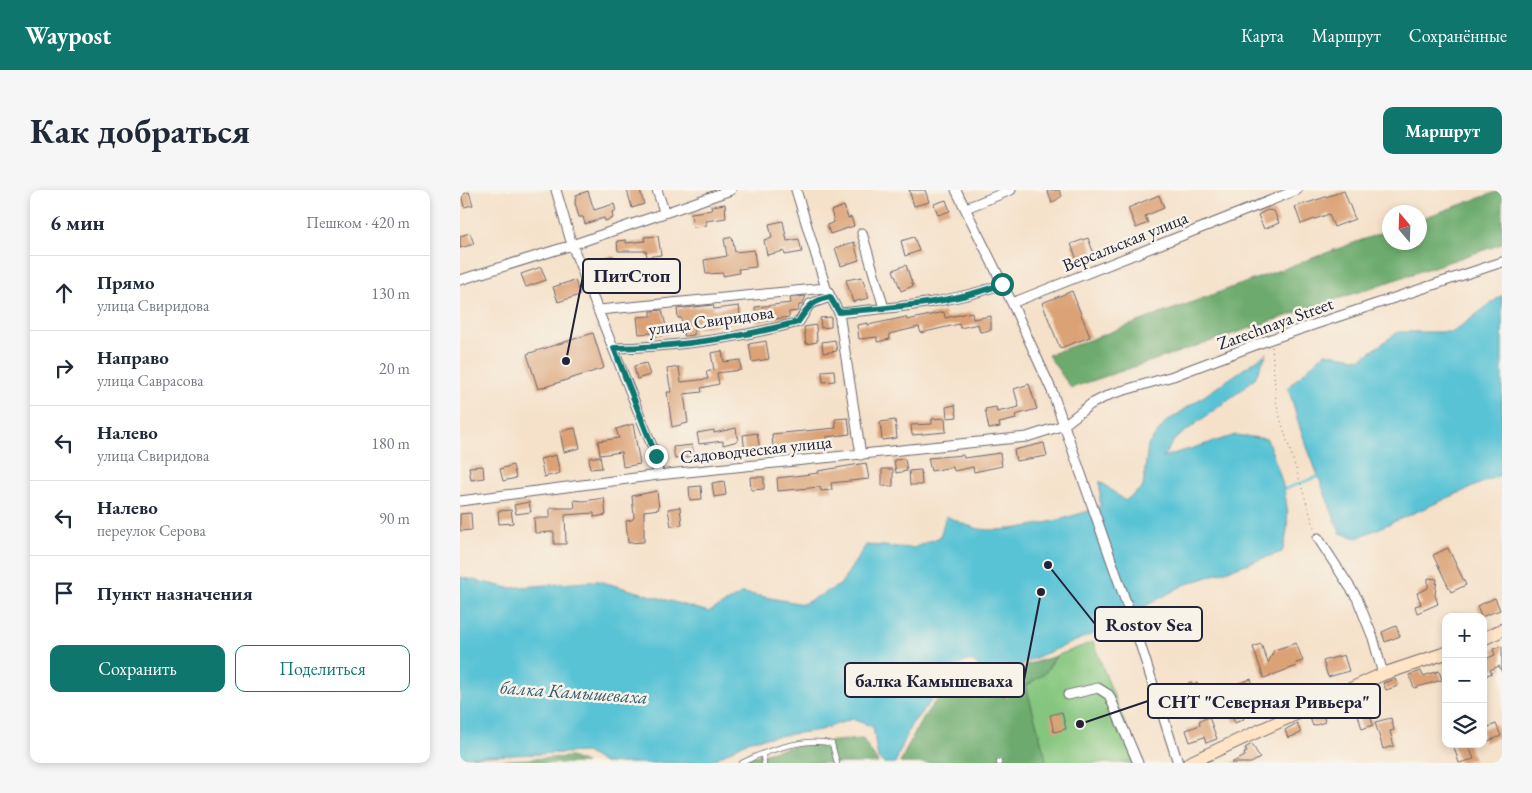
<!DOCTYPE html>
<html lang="ru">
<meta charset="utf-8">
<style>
:root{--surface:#fff;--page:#f6f6f7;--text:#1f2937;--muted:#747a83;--line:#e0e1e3;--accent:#0f766e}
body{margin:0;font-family:"EB Garamond",serif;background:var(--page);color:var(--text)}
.controls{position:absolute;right:15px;bottom:15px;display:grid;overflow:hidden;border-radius:10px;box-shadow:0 2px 8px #0003}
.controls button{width:45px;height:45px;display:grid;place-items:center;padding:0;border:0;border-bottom:1px solid var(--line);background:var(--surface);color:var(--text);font:25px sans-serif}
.compass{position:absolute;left:922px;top:15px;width:45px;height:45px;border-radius:50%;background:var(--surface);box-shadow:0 2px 8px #0003;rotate:341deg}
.stop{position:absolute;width:15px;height:15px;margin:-11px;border:4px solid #0f766e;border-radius:50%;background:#fff}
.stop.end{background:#0f766e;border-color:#fff;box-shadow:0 1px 5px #0008}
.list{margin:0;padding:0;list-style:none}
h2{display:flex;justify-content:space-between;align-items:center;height:65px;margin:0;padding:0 20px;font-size:21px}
h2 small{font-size:16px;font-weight:400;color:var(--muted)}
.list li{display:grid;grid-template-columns:32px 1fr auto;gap:15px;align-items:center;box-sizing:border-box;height:75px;padding:0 20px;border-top:1px solid var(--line)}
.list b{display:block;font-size:19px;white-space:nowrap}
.list p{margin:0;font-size:16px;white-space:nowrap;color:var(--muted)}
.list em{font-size:16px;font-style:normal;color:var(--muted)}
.actions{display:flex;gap:10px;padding:15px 20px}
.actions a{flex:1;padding:11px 0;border:1px solid var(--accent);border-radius:10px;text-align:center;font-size:18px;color:var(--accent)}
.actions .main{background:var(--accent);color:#fff}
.icon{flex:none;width:28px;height:28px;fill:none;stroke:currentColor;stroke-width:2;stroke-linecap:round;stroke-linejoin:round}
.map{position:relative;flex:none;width:1042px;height:573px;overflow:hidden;border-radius:10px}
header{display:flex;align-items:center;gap:30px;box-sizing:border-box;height:70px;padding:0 25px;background:var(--accent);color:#fff}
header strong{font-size:24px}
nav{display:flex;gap:28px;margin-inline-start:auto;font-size:18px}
.intro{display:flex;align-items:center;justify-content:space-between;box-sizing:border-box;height:120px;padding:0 30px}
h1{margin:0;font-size:35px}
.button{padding:12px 22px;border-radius:10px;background:var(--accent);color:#fff;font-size:18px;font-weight:700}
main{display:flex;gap:30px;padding:0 30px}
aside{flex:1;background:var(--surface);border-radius:10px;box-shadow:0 2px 8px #0003}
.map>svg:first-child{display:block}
</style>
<header>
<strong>Waypost</strong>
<nav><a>Карта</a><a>Маршрут</a><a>Сохранённые</a></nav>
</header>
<div class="intro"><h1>Как добраться</h1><a class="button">Маршрут</a></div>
<main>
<aside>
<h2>6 мин<small>Пешком · 420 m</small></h2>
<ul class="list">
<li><svg class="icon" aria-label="ahead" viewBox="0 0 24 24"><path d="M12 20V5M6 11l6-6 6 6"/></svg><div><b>Прямо</b><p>улица Свиридова</p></div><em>130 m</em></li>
<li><svg class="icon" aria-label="right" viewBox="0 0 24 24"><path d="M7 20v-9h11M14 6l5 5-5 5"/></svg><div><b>Направо</b><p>улица Саврасова</p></div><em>20 m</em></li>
<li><svg class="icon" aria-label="left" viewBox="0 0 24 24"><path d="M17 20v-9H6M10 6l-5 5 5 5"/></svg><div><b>Налево</b><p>улица Свиридова</p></div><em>180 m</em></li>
<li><svg class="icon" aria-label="left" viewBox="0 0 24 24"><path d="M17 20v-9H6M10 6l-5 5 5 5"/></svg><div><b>Налево</b><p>переулок Серова</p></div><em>90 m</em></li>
<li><svg class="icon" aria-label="arrive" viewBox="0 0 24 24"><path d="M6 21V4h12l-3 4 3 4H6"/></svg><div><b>Пункт назначения</b></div></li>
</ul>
<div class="actions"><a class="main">Сохранить</a><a>Поделиться</a></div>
</aside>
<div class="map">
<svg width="1042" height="573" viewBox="0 0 1042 573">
<rect width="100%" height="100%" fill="#f7f3e8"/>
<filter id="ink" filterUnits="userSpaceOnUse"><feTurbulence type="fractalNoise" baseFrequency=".02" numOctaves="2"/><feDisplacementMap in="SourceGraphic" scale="10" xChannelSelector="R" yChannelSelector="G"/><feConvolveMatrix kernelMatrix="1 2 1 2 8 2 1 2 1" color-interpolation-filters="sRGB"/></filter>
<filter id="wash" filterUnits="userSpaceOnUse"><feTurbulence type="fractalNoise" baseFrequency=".0096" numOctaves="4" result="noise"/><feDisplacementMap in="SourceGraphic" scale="20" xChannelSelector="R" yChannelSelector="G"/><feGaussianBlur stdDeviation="1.12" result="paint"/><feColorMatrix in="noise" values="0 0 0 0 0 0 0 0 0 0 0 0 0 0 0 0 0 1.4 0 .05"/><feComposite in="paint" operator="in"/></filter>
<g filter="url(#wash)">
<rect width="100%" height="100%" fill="#f5e1c9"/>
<path fill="#85c67e" stroke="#54745c" d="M633,452L680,573H587L566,496L585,483L596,466Z"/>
<path fill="#6cab6d" stroke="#476654" d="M1042,0V54L611,198L588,165L929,40V52H959L960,29Z
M596,466L585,483L566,496L587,573H440C453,545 467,514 493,495C500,490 510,487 518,483L531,488L546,509L558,496L566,475Z
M403,549L418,573H274C322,556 353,552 403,549Z
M110,567L126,573H0L15,572Z"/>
<path fill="#59c3d5" stroke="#3e7288" d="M1042,105V284L897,348L880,343L841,241L828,197L865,163L901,169L938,142H993Z
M807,163L795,188L780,201L715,249L703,267L776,245L807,249C821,287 836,321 822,362L724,395L642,440L563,473L555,495L545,507L532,485L510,470L490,479L475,506L451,535L435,573H424L418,569L413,537L392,529L360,540L290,550L248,573H144L126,562L0,567V387L49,398L139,391L249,422L283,403L343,414L380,395L406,355L453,358L480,347L486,326C495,330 505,335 515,338C545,346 610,328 640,317V291L665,311L683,297L688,255L706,232Z"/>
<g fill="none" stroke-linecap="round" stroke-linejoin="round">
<path stroke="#59c3d5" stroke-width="2.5" d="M825,299L862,285"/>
</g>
<g id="blocks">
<path fill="#dba276" d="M167,0H180L184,14L172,18Z
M449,0H465L469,12L454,16Z
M587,0H599L602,6L592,13Z
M128,1L134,20L154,14L156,21L152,22L153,28L145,31L144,28L125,34L123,27H119L115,13L116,5Z
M884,1L895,29L874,37L869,24L841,34L835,17Z
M9,2L13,15L4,17L1,4Z
M699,5L704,18L685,26L688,33L676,38L668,18Z
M486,10L490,21L478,25L474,14Z
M265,14L266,28L246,31V36L233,37L231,23L252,20L251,16Z
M384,16L388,28L391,27L394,36L370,44L367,35L374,32L371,21Z
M807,20L814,21L819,33L804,39L798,25Z
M323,31L327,51L339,49L342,62L325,65L324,61L307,65L304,50L312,48L309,34Z
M10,43L14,54L0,58V46Z
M198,46L201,65L187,67L186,61H158L157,51L166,50V53L185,51L184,47Z
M272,47L275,62L294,60L296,77L278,79L279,83L263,86V83L246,84L244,70L267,66L264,49Z
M454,47L459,61L445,66L441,51Z
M628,48L634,64L617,70L611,54Z
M394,52L399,70L381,76L375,58Z
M154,66L156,76L163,75L164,83L186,81L188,96L178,98L177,91L152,95L148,76L141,77L140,68Z
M446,75L453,96L441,101L433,80Z
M81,77L86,90L66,97L61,84Z
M402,87L409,108L393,112L386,90Z
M115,90L120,105L98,112L93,97Z
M612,101L630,147L600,158L582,113Z
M346,106L342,115H339L338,121L329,122V127L296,132L295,117L331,113L330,108Z
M253,115L254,119L279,116L281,131L234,139V145L224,146L221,128H218L217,119Z
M202,120L208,144L194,146L193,143L179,144L177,127L191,126V121Z
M484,122L485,128L512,122L513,129L531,126V140L520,142L518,134L500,138L499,134L461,143L459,137L429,144L430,149L417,152V147L399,149L397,135L408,133V135L446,127L447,130Z
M371,127V137L361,138L360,128Z
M356,135L357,152L346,154L344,137Z
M133,143L144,178L78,199L67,164Z
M375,150L377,161L363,163L362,152Z
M306,151L309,169L292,172L289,154Z
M262,161L264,172L280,170L281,180L257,183L259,194L241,198L242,202L224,204L228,233L212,237L207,202H211L207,179L219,177L221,192L248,189L246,182L254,180L251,163Z
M186,173L190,185L177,189L174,176Z
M374,180L375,191L363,192L362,181Z
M569,194L577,219L555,225L556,229L539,233L540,237L529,239L525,219L536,217L537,222L559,217L554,199Z
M495,215L497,227L487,228L486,217Z
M388,228L390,244L366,247L367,254L313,258L312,244L376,238L375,229Z
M485,228L486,242L452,245L451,235L472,234V229Z
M435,230L437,248L422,250L420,232Z
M173,234L180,274L163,277L161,262L140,265L138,251L159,248L156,239Z
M115,238L120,258L104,262L100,241Z
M276,238L278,251L263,255V251L239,254L237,243L254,240V243Z
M297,243L300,259L285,262L283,245Z
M584,253L587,266L556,271L554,260Z
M232,255L234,266L215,269L213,257Z
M540,263L542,276L514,282L513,277L494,281L493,277L471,281L468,268L503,265L504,268Z
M96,265L100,283L84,287L80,269Z
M140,266L142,278L130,279L129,268Z
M445,269L447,281L436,283L434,270Z
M406,273L409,289L371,293L372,300L361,301L360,297L318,301L317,288L359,283L358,281Z
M53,275L56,288L43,291L40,279Z
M23,276L24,288L11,290L9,277Z
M422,279H433V296H422Z
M461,280L462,295H450L449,281Z
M290,287H304V299L291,300Z
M264,291L266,305L254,307L252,293Z
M241,296L242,309L230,310L229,297Z
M197,301L199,319L184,321V352L168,353L166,331L172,330L174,327L172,306Z
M144,308L146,325L134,327V323L105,325L106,354H94V342L75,343L74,328H90V318H115L114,310L124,311Z
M69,312L71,322L56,324L54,315Z
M220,317L222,335L211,336L208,319Z
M51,320L53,333L39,334L38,321Z
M11,323L12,340L0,341V324Z
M988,358L1006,395L991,402L973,365Z
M968,388L977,389L975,405L978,414L957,423L955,416L961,414L957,403L968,398Z
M1035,408L1040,420L1021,427L1017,416Z
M936,436L940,446L925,452L922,442Z
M836,453L843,471L836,473L837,476L804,488L793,457L801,454L808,473L814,460Z
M1042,456V482L1039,476L1030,480L1032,483L1023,487V470L1035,465L1033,459Z
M884,465L889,481L868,487L863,471Z
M961,481L963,486L979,481L982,490L954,498L949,485Z
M791,489L797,505L780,511L774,495Z
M935,489L938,496L926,500L923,493Z
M730,492L733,494L737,493L743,509L738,513L728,514L722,498Z
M780,519L784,529L775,533L770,523Z
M602,522L606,539L594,542L590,525Z
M909,522L913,535L902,539L898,525Z
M863,524L865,532L853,536L850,528Z
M749,527L757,549L746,553L744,547L730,552L726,540L740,535L739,531Z
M931,528L934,540L930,541L934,556L923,559L915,532Z
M837,533L841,543L828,548L825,540Z
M1036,534L1041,546L1023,553V539Z
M792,554L800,568L791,573H771L785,566L784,563L787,562L785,558Z
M993,554H1008L1014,569L999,573Z"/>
</g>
</g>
<g filter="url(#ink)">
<use href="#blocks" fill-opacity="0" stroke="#6c656d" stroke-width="1"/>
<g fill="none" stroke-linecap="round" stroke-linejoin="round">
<g stroke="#6c656d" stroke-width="6">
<path id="lane" d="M303,565L304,573
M539,572V573
M282,573C304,561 348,546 372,554L377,573"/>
</g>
<g stroke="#6c656d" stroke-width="11">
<path id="street" d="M96,0L112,55L196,266L198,285
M197,0L204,21
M336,0L366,98L379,123L401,265
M496,0L552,113L592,201L676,441L718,573
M506,18L551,0
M402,43L424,118
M0,90L112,55L271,0
M552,113L837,0
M139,120L366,98
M379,123C430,118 494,113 542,94
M154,158C215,157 279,148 339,132L350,114L370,107
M0,311L198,285L567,247L604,235L631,214L651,204L713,186L811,149L1042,72
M858,348L897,408L913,448L923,484
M608,505L638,498L649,505L678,573"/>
</g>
<g stroke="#6c656d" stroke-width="14">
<path id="secondary" d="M1023,449L1042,440
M729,573L923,484L986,463"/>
</g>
<path stroke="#6c656d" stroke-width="1" stroke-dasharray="1 4" stroke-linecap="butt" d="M812,157L816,211L821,231L855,340"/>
<use href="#lane" stroke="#fff" stroke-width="4.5"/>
<use href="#street" stroke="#fff" stroke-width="9"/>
<use href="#secondary" stroke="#ffe4c6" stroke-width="12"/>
</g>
</g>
<g fill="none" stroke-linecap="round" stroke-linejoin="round" filter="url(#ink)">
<path stroke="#0f766e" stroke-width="6" d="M196,266L154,158C215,157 279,148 338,132C347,118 353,110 370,107L379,122C430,118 494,113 542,94"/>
</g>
<g text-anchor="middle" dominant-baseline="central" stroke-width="5" stroke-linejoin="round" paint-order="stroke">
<g font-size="18" fill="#22223b" stroke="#f7f3e8">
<text transform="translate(665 51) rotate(-22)">Версальская улица</text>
<text transform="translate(251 130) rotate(-8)">улица Свиридова</text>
<text transform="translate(815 133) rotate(-20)">Zarechnaya Street</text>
<text transform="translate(296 259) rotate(-6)">Садоводческая улица</text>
</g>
<g font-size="19" font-style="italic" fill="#355a71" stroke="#f7f3e8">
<text transform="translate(114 502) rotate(4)">балка Камышеваха</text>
</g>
</g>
<path fill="none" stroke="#22223b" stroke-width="2" d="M106 171L123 86M588 375L635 434M581 402L564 490M620 534L688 511"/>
<g fill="#22223b" stroke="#f7f3e8" stroke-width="2">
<circle cx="106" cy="171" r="5"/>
<circle cx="588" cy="375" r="5"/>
<circle cx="581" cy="402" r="5"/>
<circle cx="620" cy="534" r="5"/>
</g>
<g fill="#f7f3e8" stroke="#22223b" stroke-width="2">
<rect x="123" y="69" width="97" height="34" rx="5"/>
<rect x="635" y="417" width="107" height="34" rx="5"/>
<rect x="385" y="473" width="179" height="34" rx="5"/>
<rect x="688" y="494" width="232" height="34" rx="5"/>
</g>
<g font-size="19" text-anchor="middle" font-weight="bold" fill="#22223b">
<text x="172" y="92">ПитСтоп</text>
<text x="689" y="441">Rostov Sea</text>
<text x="474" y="497">балка Камышеваха</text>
<text x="804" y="518">СНТ "Северная Ривьера"</text>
</g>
</svg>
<div class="controls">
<button>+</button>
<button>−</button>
<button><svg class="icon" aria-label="layers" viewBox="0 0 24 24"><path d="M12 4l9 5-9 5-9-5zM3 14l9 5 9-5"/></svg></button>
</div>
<svg class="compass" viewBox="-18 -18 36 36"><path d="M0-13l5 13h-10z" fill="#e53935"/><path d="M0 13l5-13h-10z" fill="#747a83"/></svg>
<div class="stop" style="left:542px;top:94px"></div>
<div class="stop end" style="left:196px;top:266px"></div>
</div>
</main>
